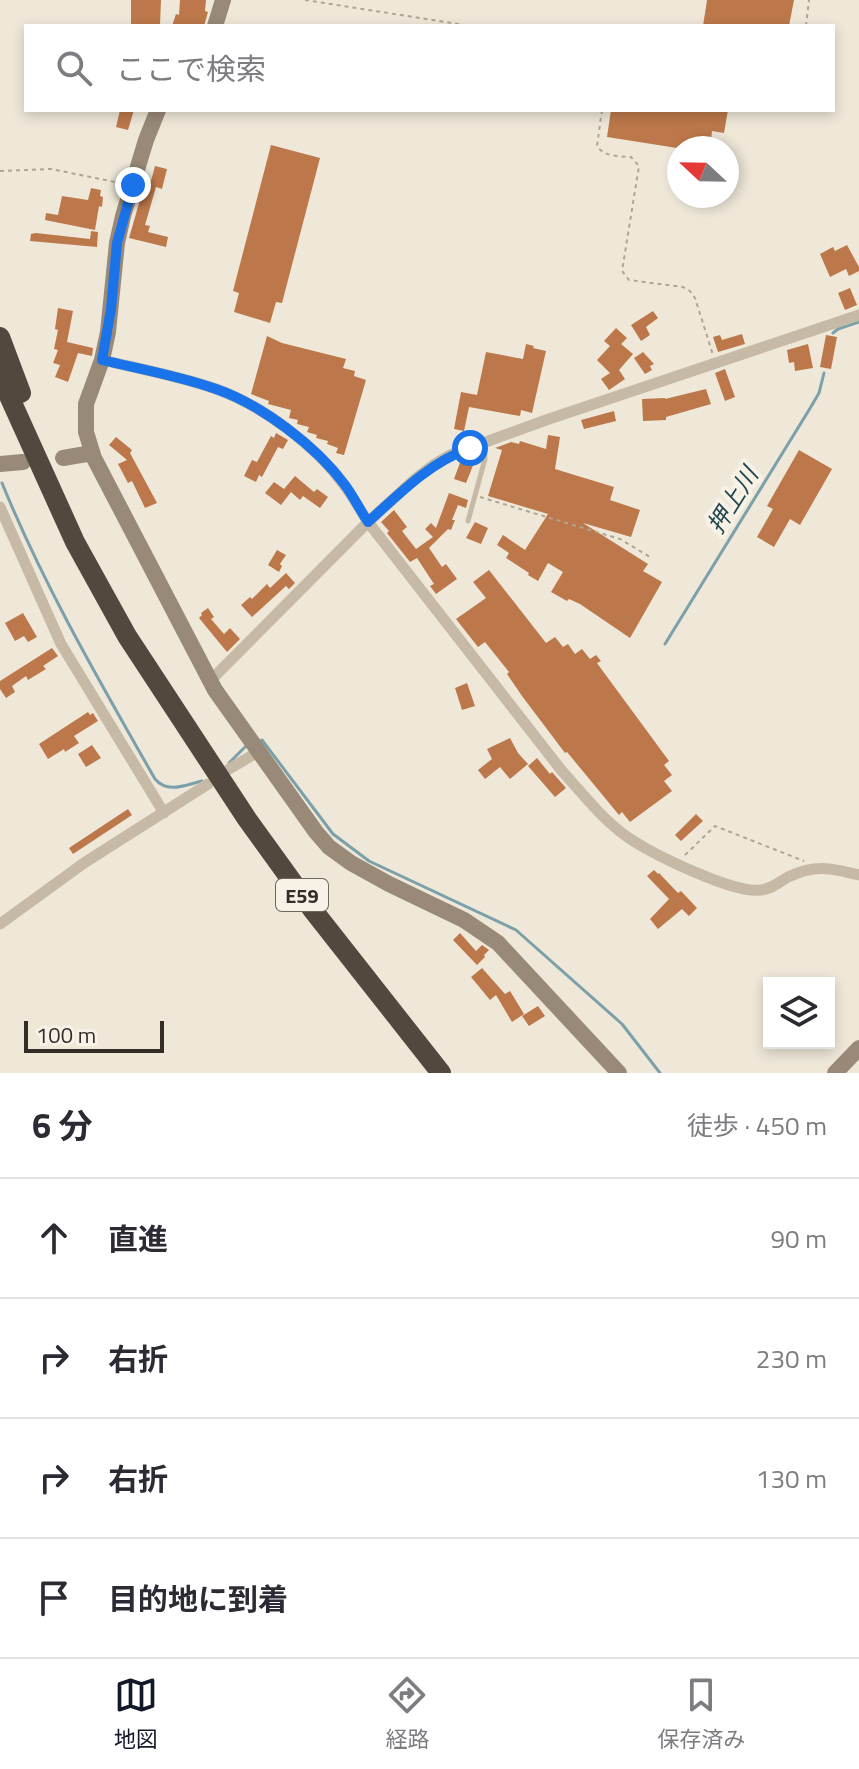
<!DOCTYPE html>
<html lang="ja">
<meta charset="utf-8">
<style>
:root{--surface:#fff;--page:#f2f2f3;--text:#2b2b33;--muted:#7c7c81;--line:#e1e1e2;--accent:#111827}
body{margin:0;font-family:"Titillium Web","Noto Sans JP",sans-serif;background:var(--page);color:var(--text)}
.controls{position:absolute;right:24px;bottom:24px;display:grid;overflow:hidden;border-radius:0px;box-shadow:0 4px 12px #0003}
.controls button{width:72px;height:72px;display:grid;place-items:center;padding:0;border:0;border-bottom:2px solid var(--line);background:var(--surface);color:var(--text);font:40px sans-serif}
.compass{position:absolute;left:667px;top:136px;width:72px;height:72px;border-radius:50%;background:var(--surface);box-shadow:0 4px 12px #0003;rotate:292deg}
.scale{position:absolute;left:24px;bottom:20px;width:140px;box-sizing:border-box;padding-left:8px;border:4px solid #332c27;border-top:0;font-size:22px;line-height:28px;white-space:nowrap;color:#332c27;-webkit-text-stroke:6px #f7f2e5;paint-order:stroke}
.stop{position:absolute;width:24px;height:24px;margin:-18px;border:6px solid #1a73e8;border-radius:50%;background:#fff}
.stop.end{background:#1a73e8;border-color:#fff;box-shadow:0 2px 8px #0008}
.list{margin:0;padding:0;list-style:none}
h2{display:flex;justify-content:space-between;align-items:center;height:104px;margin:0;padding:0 32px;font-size:34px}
h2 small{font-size:26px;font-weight:400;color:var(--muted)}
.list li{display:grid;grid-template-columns:52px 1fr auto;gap:24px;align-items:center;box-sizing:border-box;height:120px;padding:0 32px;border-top:2px solid var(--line)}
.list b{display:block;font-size:30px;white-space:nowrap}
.list em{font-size:26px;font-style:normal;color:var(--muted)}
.icon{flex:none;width:44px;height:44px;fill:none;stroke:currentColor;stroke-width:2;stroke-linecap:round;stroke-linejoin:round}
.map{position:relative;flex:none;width:859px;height:1073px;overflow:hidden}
.search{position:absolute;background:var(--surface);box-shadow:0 4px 12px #0003;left:24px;right:24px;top:24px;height:88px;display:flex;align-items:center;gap:20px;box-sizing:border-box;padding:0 28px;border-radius:0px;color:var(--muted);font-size:30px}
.sheet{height:584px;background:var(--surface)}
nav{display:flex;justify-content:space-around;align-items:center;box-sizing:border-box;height:112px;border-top:2px solid var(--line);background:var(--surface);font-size:22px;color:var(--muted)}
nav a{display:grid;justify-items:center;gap:4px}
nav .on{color:var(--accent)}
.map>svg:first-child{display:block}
</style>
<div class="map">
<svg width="859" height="1073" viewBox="0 0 859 1073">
<rect width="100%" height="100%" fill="#efe8d9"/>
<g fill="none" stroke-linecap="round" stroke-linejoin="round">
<path stroke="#7ba0a9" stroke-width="3" d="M833,333L838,329L859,322
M2,483C44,586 100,682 155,779C168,794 185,785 202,781
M665,644L809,410L819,393L824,373
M260,741L262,740L333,834L369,861L516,930L622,1024L660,1073
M229,763L245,747"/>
</g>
<path fill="#bc784a" d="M131,0H161L160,25L131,26Z
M180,0H206L205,11L208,12L204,26H172L176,14L179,15Z
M707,0H794L789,26H703Z
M120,110H134L128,130L116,127Z
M611,110H728L724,133L712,131L711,141L698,139L697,148H677L607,137Z
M271,145L320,158L282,303L276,302L270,323L234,312L239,293L233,291Z
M155,166L167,169L162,189L156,187L145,225L150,226L148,232L168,237L166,247L129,238L146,179L151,181Z
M91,188L101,190L100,196L103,197L102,207L99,206L95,230L45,220L46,213L58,215L62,196L88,200Z
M91,231L98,232L97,247L30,241L31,234L36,233L90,239Z
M847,245L859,267V271L849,276L846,269L830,277L820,254L833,247L835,251Z
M850,288L857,305L845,310L838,293Z
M58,308L73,311L67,342L93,348L92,356L78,353L68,382L55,377L60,365L53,363L58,350L54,349L58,330L55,329Z
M653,311L658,318L646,327L650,335L641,341L631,325Z
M616,328L627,338L621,344L633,354L619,370L625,379L609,390L601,379L610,373L597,360L610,346L604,341Z
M742,334L745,344L718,352L713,337L720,335L722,340Z
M826,335L837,337L831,369L820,367Z
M267,336L282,343L346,359L343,368L355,371L354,376L366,380L344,455L336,453L338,448L327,444L328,441L316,438L317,435L307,432L309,427L297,424L298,420L289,418L291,410L268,404L269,401L251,394Z
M526,344L534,346L533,348L546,351L532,413L521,410L520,416L469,407L464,431L454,429L461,392L477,395L486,352L523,359Z
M808,344L813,368L795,371L794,362L789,363L787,350Z
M643,352L654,364L650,366L652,370L645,374L634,358Z
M725,369L735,397L725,401L715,373Z
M706,389L711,404L666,417V420L643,421L642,399L665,398V399Z
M614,411L616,421L584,429L581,420Z
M276,433L288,440L283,449L278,447L262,477L259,475L256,482L244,476L252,460L257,462L271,436L274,438Z
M548,435L560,437L555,469L614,487L610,500L640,510L631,537L583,523L648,564L643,571L662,582L630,638L580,604L569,599L567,601L551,592L563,572L548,563L538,581L528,575L529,573L506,558L509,553L497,545L503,535L525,550L548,514L488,496L502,450L495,448L511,442L519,444L520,441L546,449Z
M116,437L132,450L130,453L157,503L145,508L132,481L128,483L118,464L127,460L109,445Z
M799,450L832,469L800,525L790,519L774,547L757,537L773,509L767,506Z
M464,459L474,463L466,483L454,479L461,460Z
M295,476L314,492L317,489L328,497L320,508L303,496L300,500L291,492L281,505L265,493L274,482L284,489Z
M449,493L468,500L466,508L458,505L452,520H455L451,530L448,529L429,548L442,567L446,564L457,579L436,594L430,586L434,584L417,558L410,562L387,533L389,531L381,522L394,510L407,527L402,531L416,549L433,537L425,529L431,523L436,528Z
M475,522L488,528L481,544L466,538Z
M277,550L286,555L280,564L282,566L279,572L268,565Z
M489,570L546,643L555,637L563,647L568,644L575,654L582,649L590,659L596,655L601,661L597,663L605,674L669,761L664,765L672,775L664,781L672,791L630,822L622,812L619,815L567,752L565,753L522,696L507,674L509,672L485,642L478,647L456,619L486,598L473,582Z
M286,573L295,583L289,589L286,586L252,617L241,605L250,597L252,599L267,584L270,588Z
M208,608L214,617L211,619L224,634L230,628L240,639L227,652L199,618L202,615L201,613Z
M23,613L37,637L28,642L24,636L15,641L5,623Z
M52,648L58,656L43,666L46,669L28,680L26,676L12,686L15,692L6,698L0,689V681Z
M467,683L475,706L462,710L455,688Z
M88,712L90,715L93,713L98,721L74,736L79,743L65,752L64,749L48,759L39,744Z
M510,738L518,753L528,764L510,779L500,767L485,779L478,770L492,759L487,749Z
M92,745L101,758L86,767L78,754Z
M537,758L550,774L552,772L566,788L555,797L528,766Z
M128,809L132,815L73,854L69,848Z
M696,814L703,821L681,841L675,835Z
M654,870L658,874L659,873L678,893L681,891L697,908L689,916L682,909L658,929L650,919L669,899L647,876Z
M460,933L476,951L482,945L489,950L484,955L485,957L477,965L453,940Z
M482,968L505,994L510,991L524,1014L512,1022L496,995L490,1000L471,977Z
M538,1006L545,1016L529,1026L522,1016Z"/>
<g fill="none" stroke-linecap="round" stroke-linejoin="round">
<path stroke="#b1a491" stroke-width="2" stroke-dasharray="4 4" stroke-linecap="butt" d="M305,0L471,26
M806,26L809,0
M602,110L597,146C604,157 619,156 631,157L639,166L622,271L629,280L683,287L690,291L695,298L713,355
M0,171L51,169L120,183
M480,497L620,539L650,557
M685,855L715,826L804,861"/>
<path stroke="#c6baa6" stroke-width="5" d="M468,521L485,459L484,444"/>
<path stroke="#c6baa6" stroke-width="11" d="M102,360C140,369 179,376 216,389C262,405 316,446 344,485C353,496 360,510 368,522L562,771C582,793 602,819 626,836C650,853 733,894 761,890C772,889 779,882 788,877C815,864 831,868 859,875
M0,507L61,644L164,813
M210,681L368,522L416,478L433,465L450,455L549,419L859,315
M229,769L258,752
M0,924L84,863L208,784"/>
<path stroke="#998978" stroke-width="16" d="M215,26L223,0
M158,110L146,140L123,216L117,243L108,332L102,360L86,404V432L94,458L215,690L316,832L329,847L351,863L389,884L464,920L498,943L619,1073
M63,458L92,453
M0,464L23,462
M835,1073L859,1048"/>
<path stroke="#53483e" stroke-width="20" d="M0,337L21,393
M0,376L75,542L127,636L247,819L312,909L441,1073"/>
</g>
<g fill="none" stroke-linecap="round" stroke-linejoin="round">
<path stroke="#1a73e8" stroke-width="10" d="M133,185L117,243L111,309L102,360C140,369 180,376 216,389C262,405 316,446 345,485C353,496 360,510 368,522C400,493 429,463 470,448"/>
</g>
<g text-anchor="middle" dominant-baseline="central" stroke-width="8" stroke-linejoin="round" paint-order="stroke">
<rect fill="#f7f2e5" stroke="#6e6760" stroke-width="2" x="276" y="879" width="52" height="32" rx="6"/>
<g font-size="20" font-weight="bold" fill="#332c27">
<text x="302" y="895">E59</text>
</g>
<g font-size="24" font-style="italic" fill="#204651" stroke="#f7f2e5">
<text transform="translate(732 500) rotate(-58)">押上川</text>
</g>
</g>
</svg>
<div class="controls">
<button><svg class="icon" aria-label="layers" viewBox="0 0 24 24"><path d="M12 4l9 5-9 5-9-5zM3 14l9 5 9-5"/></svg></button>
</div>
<svg class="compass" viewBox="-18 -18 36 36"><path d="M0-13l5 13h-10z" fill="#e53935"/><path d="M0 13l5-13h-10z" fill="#7c7c81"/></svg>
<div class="scale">100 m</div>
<div class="stop" style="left:470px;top:448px"></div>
<div class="stop end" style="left:133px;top:185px"></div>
<div class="search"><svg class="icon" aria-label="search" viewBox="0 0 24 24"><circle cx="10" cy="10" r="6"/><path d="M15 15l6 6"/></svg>ここで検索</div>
</div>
<section class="sheet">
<h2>6 分<small>徒歩 · 450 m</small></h2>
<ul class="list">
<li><svg class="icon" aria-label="ahead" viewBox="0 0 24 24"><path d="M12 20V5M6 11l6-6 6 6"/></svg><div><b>直進</b></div><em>90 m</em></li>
<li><svg class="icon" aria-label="right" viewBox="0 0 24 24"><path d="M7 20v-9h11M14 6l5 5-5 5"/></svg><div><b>右折</b></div><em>230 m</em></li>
<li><svg class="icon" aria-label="right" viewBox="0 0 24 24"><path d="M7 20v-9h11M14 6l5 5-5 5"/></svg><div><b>右折</b></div><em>130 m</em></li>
<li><svg class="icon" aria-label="arrive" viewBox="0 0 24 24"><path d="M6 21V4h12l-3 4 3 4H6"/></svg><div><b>目的地に到着</b></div></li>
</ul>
</section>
<nav>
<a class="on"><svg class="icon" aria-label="map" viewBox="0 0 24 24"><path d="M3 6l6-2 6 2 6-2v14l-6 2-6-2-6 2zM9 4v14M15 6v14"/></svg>地図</a>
<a><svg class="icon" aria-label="directions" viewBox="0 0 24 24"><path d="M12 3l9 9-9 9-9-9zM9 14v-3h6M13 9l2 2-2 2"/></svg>経路</a>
<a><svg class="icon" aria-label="saved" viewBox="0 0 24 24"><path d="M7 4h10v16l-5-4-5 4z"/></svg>保存済み</a>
</nav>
